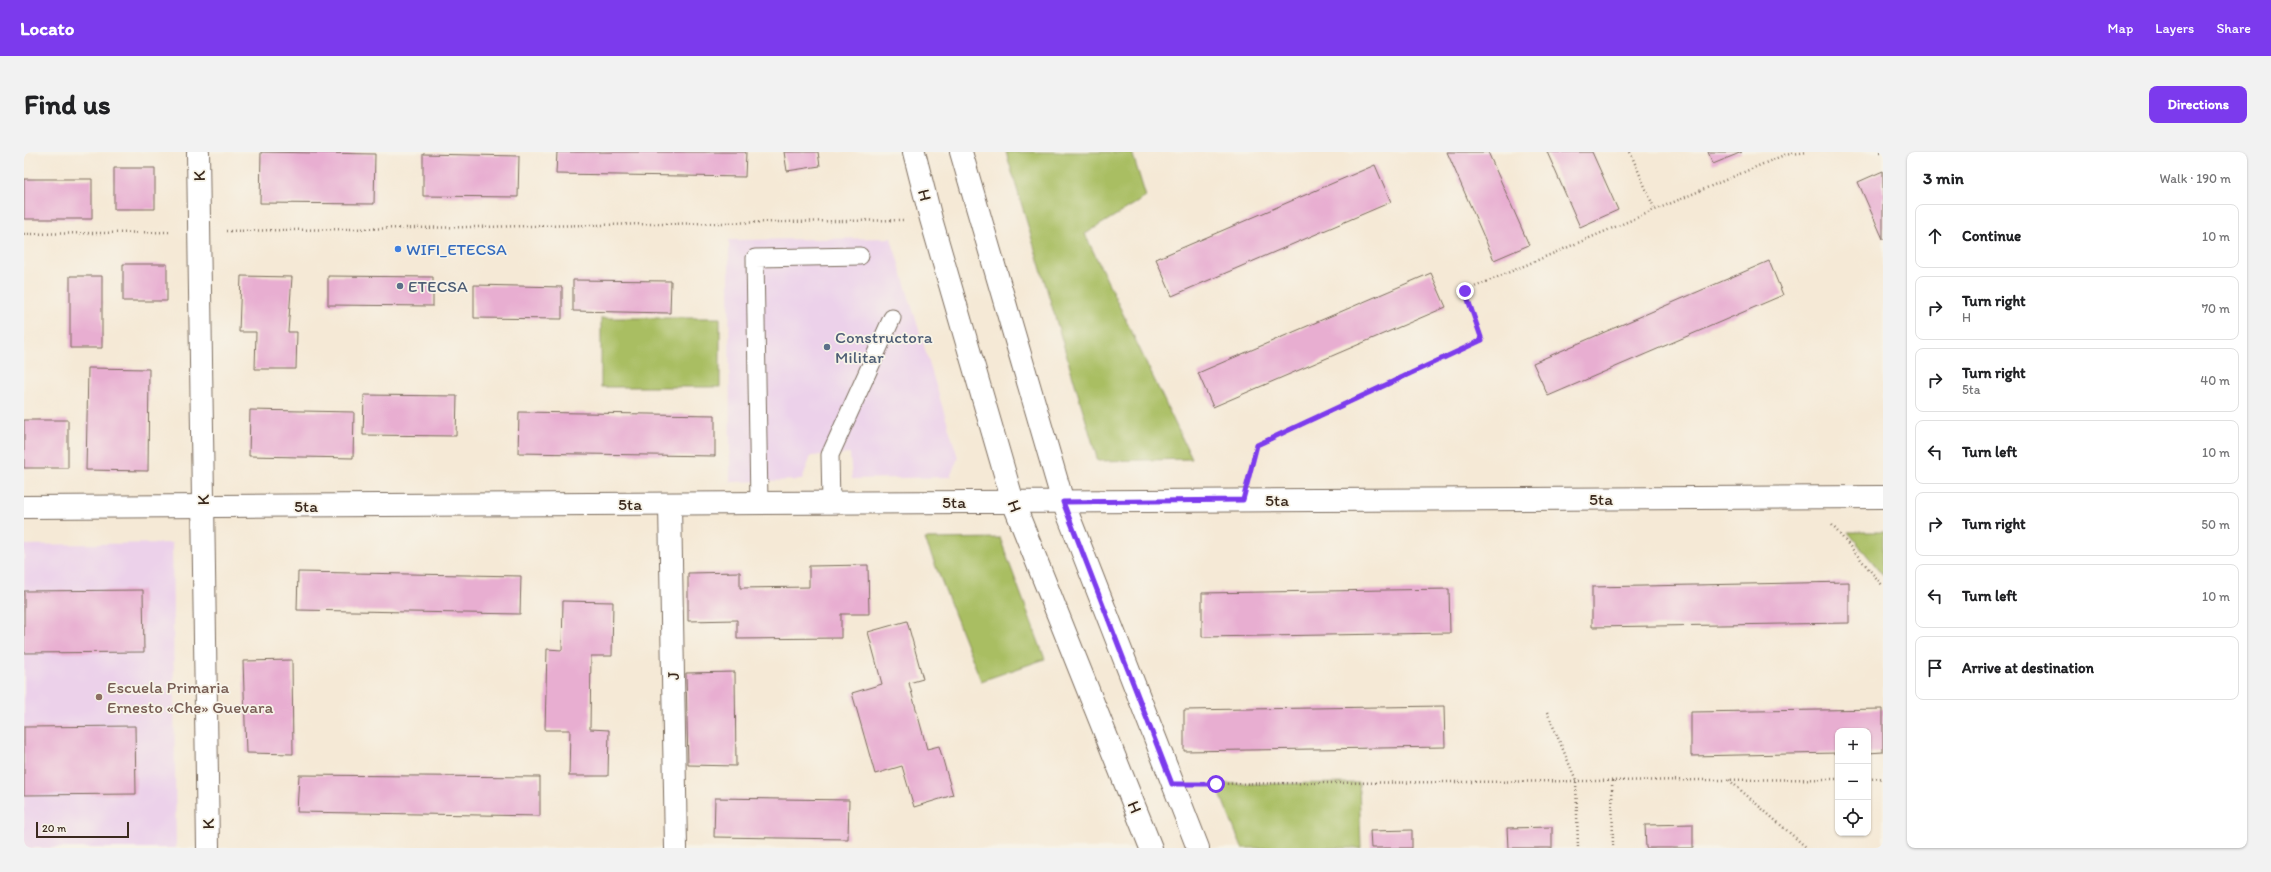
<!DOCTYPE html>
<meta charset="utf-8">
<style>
:root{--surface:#fff;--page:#f2f2f2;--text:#202124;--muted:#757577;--line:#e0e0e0;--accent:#7c3aed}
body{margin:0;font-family:Itim,sans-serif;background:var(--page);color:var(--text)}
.controls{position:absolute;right:12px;bottom:12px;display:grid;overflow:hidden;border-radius:8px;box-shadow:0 1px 3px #0004}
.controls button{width:36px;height:36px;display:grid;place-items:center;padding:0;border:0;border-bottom:1px solid var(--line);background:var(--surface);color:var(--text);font:20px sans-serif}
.scale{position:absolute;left:12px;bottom:10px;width:93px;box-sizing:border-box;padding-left:4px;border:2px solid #3b2a1e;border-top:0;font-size:11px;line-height:14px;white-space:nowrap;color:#3b2a1e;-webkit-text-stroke:3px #f7f3e8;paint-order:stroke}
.stop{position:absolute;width:12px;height:12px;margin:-9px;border:3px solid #7c3aed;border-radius:50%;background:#fff}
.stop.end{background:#7c3aed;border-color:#fff;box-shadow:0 1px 4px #0008}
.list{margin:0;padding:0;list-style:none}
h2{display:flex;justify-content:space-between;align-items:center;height:52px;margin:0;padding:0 16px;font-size:17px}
h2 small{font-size:13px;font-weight:400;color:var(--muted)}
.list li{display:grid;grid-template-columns:26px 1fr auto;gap:12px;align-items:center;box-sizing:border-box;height:64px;margin:0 8px 8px;padding:0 8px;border:1px solid var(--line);border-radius:8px}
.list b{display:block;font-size:15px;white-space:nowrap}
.list p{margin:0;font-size:13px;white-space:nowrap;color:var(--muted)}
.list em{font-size:13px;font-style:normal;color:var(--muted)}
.icon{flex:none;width:22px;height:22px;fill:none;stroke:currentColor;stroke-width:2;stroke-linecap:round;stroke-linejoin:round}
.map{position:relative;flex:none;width:1859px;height:696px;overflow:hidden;border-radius:8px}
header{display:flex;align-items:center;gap:24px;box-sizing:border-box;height:56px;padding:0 20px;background:var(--accent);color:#fff}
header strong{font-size:19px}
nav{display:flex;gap:22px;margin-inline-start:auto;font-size:14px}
.intro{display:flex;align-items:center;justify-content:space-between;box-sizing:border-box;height:96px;padding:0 24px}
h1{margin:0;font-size:28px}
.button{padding:10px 18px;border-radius:8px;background:var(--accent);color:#fff;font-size:14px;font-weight:700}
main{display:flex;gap:24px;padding:0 24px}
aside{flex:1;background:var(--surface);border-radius:8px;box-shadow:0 1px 3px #0004}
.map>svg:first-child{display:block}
</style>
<header>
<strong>Locato</strong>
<nav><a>Map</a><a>Layers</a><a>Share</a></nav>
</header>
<div class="intro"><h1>Find us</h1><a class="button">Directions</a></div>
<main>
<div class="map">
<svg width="1859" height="696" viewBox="0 0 1859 696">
<rect width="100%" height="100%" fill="#f7f3e8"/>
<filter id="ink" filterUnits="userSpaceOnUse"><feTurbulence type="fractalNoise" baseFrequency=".025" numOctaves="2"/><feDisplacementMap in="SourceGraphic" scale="8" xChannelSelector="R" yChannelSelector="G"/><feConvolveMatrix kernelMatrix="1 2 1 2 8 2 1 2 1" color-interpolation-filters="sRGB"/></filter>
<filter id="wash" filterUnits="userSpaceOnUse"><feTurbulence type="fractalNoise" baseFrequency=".012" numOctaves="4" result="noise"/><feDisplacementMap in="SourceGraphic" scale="16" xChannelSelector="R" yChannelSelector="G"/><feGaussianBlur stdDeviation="0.9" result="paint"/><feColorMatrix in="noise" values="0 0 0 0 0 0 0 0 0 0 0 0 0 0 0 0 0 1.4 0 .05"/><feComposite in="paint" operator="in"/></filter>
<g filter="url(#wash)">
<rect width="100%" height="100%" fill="#f5e9d6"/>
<path fill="#ecd1ea" d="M867,86L934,306L926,325L828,327L826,302L787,304L778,328L706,330L705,88Z
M148,391L152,696H0V393Z"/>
<path fill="#a9be62" stroke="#727440" d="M982,0H1108L1122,45L1061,82L1168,307L1074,309Z
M577,166H696V235H577Z
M1824,380H1859V423Z
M976,386L1021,507L957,529L901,387Z
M1335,631L1337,696H1218L1192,632Z"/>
<g id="blocks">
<path fill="#e8aed1" d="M237,0L351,2L350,52L236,51Z
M533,0H722L721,25L532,22Z
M760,0H794L796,14L763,19Z
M1423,0H1464L1505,93L1470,108Z
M1523,0H1568L1594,58L1556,75Z
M1684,0H1718L1689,12Z
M399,2L495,4L494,45L399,44Z
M1351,13L1367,50L1148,144L1132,107Z
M90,16H131V57H90Z
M1859,19V87L1834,30Z
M0,27H68V67H0Z
M1745,109L1759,143L1524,244L1509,211Z
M99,112H143V149H99Z
M1407,121L1422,155L1189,255L1174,221Z
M46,124H78V196H46Z
M217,124L268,125L264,180H273L272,217H231L232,180H215Z
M304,124L409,125V154L304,153Z
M549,128L647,129L646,161L549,159Z
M450,133L538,135V167L450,166Z
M64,216L125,217L124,319L62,318Z
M340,243L433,244L432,284L339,283Z
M226,258L330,260L329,306L225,304Z
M495,260L691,263V304L494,301Z
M0,268H44V316H0Z
M844,413L845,462H817V486L713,487V468L664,469V421L716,420V436L785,435V414Z
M274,420L497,424L496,462L273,458Z
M1825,430V471L1568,475V435Z
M1425,437L1426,481L1178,485V441Z
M119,438L120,500L0,501V439Z
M539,449L589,450L588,504H567L566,577L585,578L584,624H545L546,578H521L523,497L538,498Z
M883,469L899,527L885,531L903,597L915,594L929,643L890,655L878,614L851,622L828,541L858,532L844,480Z
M268,508L269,602L222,601L219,509Z
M711,520L712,614L664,613L662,521Z
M1420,554L1421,595L1160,599V558Z
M1859,557V600L1844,601V579H1814V601L1667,604V560Z
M111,574L112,642L0,643V575Z
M275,623L516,625V664L273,660Z
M691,646L825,648L824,687L690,685Z
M1669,672V696H1622L1621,673Z
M1528,675V696H1484L1483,676Z
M1388,678V696H1347L1346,679Z"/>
</g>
</g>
<g filter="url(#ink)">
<use href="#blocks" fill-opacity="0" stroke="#7c6d5e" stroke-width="1"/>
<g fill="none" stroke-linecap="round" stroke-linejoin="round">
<g stroke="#7c6d5e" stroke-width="19">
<path id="service" d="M735,351L731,106L836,104
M807,351L806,303L868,166"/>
</g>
<g stroke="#7c6d5e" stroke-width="24">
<path id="minor" d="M174,0L184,696
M646,352L652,696"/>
</g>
<g stroke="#7c6d5e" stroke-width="24">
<path id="tertiary" d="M890,0L907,67L989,350L1127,696
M937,0L1039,350L1174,696
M0,355L1859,345"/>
</g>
<path stroke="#7c6d5e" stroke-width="2.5" stroke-dasharray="1 3" stroke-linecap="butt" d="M1606,0L1631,58
M1856,0H1859
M202,79L879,68
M0,82L147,80
M1226,321L1233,293L1458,188L1441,139L1760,3L1784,0
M1808,373L1859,434
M1523,560L1552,628L1554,696
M1844,627L1859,626
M1705,628L1783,696
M1588,629L1589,696
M1179,632L1814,627"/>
<use href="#service" stroke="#fff" stroke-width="17"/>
<use href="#minor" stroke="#fff" stroke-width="22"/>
<use href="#tertiary" stroke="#fff" stroke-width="22"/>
</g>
</g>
<g fill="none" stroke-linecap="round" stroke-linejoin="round" filter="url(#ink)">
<path stroke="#7c3aed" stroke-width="5" d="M1192,632H1148L1039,350L1219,348L1233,293L1458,188L1441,139"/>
</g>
<circle fill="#3f7fe0" stroke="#f7f3e8" stroke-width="1.5" cx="374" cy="97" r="4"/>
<g fill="#5c6f8a" stroke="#f7f3e8" stroke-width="1.5">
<circle cx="376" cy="134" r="4"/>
<circle cx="803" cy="195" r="4"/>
</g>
<circle fill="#8d6e63" stroke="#f7f3e8" stroke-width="1.5" cx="75" cy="545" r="4"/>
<g text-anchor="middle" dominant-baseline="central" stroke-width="3.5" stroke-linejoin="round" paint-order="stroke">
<g font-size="17" fill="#3b2a1e" stroke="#f7f3e8">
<text transform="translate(175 24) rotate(-91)">K</text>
<text transform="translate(901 43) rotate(76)">H</text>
<text x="1577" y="347">5ta</text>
<text transform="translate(179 348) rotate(-91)">K</text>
<text x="1253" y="348">5ta</text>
<text x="930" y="350">5ta</text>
<text x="606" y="352">5ta</text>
<text x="282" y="354">5ta</text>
<text transform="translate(991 354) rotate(70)">H</text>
<text transform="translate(649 524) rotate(-91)">J</text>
<text transform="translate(1111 655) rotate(68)">H</text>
<text transform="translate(184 672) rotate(-91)">K</text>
</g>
<g font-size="17" fill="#366cbe" stroke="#f7f3e8" text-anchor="start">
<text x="382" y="97">WIFI_ETECSA</text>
</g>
<g font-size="17" fill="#4e5e75" stroke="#f7f3e8" text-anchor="start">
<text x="384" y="134">ETECSA</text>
<text x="811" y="185">Constructora<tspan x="811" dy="20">Militar</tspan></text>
</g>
<g font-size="17" fill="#785e54" stroke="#f7f3e8" text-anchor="start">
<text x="83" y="535">Escuela Primaria<tspan x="83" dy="20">Ernesto «Che» Guevara</tspan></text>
</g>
</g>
</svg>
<div class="controls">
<button>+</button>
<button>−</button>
<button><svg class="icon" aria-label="locate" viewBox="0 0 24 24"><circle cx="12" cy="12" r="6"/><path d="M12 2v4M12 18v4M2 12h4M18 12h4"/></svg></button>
</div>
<div class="scale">20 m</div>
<div class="stop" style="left:1192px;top:632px"></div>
<div class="stop end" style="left:1441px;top:139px"></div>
</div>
<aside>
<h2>3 min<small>Walk · 190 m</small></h2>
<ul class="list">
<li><svg class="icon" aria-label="ahead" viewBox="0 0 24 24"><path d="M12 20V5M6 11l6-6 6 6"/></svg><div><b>Continue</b></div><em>10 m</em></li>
<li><svg class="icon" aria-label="right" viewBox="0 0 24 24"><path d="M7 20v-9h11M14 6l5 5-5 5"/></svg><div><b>Turn right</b><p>H</p></div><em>70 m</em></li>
<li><svg class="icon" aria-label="right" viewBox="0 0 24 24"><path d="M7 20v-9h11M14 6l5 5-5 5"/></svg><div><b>Turn right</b><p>5ta</p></div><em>40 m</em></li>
<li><svg class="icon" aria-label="left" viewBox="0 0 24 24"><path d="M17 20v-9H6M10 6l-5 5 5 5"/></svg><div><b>Turn left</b></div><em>10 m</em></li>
<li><svg class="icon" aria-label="right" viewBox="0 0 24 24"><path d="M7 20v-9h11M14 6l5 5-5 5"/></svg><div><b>Turn right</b></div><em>50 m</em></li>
<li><svg class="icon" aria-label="left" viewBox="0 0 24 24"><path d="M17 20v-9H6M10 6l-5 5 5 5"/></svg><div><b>Turn left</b></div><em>10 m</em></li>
<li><svg class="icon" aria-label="arrive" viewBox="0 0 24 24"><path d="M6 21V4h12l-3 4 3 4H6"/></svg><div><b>Arrive at destination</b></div></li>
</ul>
</aside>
</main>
